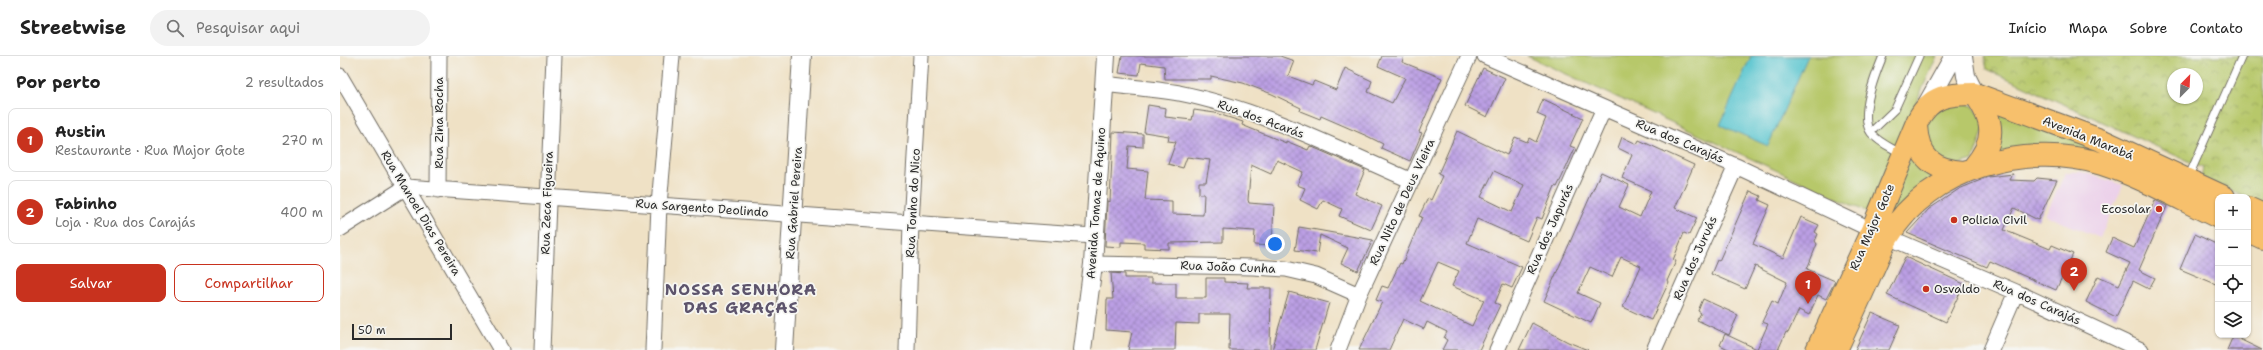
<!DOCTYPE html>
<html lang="pt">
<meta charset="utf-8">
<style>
:root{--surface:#fff;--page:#f2f2f2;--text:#222;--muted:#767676;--line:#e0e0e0;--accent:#c8321e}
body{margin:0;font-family:"Shantell Sans",sans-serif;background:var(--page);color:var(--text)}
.controls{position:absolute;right:12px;bottom:12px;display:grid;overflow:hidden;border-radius:8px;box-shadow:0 1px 3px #0004}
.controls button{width:36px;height:36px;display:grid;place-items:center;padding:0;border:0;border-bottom:1px solid var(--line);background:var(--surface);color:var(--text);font:20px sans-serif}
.compass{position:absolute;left:1827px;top:12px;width:36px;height:36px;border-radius:50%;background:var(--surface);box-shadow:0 1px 3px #0004;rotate:24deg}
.scale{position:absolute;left:12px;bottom:10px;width:100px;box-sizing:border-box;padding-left:4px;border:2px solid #2b2b2b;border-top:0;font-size:11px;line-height:14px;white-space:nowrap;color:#2b2b2b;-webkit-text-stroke:3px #f6f6f2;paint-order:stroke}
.you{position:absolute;left:935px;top:188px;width:14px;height:14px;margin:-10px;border:3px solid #fff;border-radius:50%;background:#1a73e8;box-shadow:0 0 0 6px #1a73e833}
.badge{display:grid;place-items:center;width:26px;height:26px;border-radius:50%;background:var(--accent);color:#fff;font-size:13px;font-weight:700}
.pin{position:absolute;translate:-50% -33px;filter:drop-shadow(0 1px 2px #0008)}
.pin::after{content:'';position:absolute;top:21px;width:14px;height:12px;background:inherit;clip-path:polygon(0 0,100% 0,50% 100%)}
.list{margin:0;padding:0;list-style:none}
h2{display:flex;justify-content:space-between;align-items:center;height:52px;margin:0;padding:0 16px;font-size:17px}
h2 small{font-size:13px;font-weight:400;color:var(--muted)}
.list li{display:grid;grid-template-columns:26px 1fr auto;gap:12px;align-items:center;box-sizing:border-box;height:64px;margin:0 8px 8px;padding:0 8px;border:1px solid var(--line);border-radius:8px}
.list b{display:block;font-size:15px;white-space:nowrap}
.list p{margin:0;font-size:13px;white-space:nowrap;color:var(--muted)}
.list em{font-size:13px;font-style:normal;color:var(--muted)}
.actions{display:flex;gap:8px;padding:12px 16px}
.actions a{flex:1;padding:9px 0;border:1px solid var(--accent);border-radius:8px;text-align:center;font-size:14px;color:var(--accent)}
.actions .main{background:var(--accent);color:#fff}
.icon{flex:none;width:22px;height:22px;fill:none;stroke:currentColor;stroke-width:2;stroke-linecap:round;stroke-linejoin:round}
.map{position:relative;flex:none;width:1923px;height:294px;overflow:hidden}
header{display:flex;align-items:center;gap:24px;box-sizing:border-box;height:56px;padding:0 20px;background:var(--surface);border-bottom:1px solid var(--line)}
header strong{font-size:19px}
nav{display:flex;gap:22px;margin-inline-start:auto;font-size:14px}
.search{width:280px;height:36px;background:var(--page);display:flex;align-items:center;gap:10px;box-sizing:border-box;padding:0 14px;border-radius:22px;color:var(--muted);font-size:15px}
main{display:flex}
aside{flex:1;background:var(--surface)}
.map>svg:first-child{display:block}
</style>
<header>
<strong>Streetwise</strong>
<div class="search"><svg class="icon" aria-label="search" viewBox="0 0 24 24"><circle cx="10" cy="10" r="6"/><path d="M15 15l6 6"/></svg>Pesquisar aqui</div>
<nav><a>Início</a><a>Mapa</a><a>Sobre</a><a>Contato</a></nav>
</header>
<main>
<aside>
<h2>Por perto<small>2 resultados</small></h2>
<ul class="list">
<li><span class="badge">1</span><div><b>Austin</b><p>Restaurante · Rua Major Gote</p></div><em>270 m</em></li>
<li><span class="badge">2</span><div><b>Fabinho</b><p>Loja · Rua dos Carajás</p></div><em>400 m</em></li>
</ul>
<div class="actions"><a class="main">Salvar</a><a>Compartilhar</a></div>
</aside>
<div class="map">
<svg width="1923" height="294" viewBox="0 0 1923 294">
<defs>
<pattern id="park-crowns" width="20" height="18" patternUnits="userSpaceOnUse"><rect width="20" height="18" fill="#b7c86b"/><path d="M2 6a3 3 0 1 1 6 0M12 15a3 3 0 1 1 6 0" fill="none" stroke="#95a358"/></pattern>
<pattern id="building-cross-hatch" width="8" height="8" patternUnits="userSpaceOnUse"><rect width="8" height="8" fill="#bb9fe4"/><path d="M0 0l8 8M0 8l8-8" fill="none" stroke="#9882b9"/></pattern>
</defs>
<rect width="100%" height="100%" fill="#f6f6f2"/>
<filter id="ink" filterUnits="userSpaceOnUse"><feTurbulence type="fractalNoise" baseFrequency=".025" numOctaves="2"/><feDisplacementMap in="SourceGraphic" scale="8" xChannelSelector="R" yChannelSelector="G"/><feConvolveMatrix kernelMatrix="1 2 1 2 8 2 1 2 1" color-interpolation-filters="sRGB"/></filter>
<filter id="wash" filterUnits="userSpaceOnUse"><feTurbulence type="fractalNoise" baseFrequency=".012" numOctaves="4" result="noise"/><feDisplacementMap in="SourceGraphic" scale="16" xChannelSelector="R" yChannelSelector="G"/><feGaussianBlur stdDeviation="0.9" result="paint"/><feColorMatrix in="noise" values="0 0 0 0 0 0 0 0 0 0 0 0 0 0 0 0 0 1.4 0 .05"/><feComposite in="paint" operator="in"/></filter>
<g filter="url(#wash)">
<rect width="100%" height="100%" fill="#efe1c5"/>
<path fill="#ecd1ea" d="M1726,116H1742L1783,129L1760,182L1705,159Z"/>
<path fill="#b7c86b" stroke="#717a4b" d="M1187,0H1597L1527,156Z
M1612,44L1633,50L1646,67L1633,104L1613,110L1586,94L1585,62Z
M1645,46L1780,103L1644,105Z
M1574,91L1611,118L1534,194Z"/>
<path fill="url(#park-crowns)" stroke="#717a4b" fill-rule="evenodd" d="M1644,0H1923V149L1861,121L1863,112L1647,13ZM1833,18H1857V42H1833Z"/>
<path fill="#58c5cf" stroke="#42787d" d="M1411,0H1468L1428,90L1380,69Z"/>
<g id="blocks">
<path fill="url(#building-cross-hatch)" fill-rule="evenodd" d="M782,0H940L954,5L948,20L972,29L974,25L996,34L1005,12L1032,25L1028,36L1052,47L1065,22L1038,10L1042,0H1064L1062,6L1102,22L1079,76L1082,77L1070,105L1041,92L1043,88L1027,80L981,60L980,63L960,55L961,52L932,38L903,27L871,20V23H825L824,10L801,7L799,19L779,17Z
M1143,12L1165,22L1147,61L1125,50Z
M1203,43L1243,62L1230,90L1235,92L1222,121L1217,131L1215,130L1202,163L1197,161L1187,185L1137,163L1127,187L1182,211L1172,232L1163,228L1155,247L1160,249L1139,294H1102L1107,284L1104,282L1107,276L1087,266L1084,273L1063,263L1049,294H1019L1042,246L1036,244L1042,230L1048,232L1060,207L1062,208L1082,161L1079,160L1088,142L1091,144L1102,120L1098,118L1117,75L1167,99L1175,81L1187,86L1189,82L1196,86L1206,62L1197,58ZM1154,115L1184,129L1172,156L1141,141ZM1098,206L1119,215L1112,230L1144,244L1132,270L1080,245Z
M808,49L826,52L825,61L852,64L854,54L875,57L903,66L902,69L946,87V85L968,94L970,90L1025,114L1015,138L1042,150L1031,174L999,160L1002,153L983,144L978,153L960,144L965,132L957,129L963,116L937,104L931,118L911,109L908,144L909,147L934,149L932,190L914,189L915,175L883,173V186L829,187V193L804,192V187L781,186V191L765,190L767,145L770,146L773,76L803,78V91L789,90L787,113L808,115L805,144L832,145V158L863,159L864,138H859V126H866L870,104L847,101L843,112L828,108L836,86L828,85L829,80L804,76Z
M1282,81L1297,88L1299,84L1354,109L1335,152L1357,162L1349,179L1344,177L1333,204L1336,205L1327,225L1329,226L1311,264L1283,251L1301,210L1281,201L1272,221L1250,211L1238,237L1260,247L1251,267L1204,245L1261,116L1289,129L1279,151L1300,161L1311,135L1282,122L1292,99L1278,92Z
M1673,118L1670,124L1694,125L1697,122L1717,124L1698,164L1674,152L1664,174L1710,193L1712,189L1733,198L1716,234L1650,205L1647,211L1567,177L1589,153L1619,133L1648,121Z
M1410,135L1421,140L1419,144L1430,149L1413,188L1443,202L1461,161L1479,169L1475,176L1478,178L1475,185L1477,188L1467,213L1495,225L1486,243L1478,239L1469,259L1459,254L1448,277L1446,276L1438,294H1390L1380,289L1385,278L1417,293L1428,268L1422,266L1432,245L1438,248L1447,226L1415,210L1405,233L1371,218L1377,204L1379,205Z
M1815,144L1827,150L1799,214L1815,222L1809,233L1793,225L1776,261L1746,246L1758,220L1779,229L1790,207L1766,196L1772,182L1794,192Z
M959,171L977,174L1033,184L1018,215L1001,207L1008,192L980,179L977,197L955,194Z
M1855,178L1878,189V229L1840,213Z
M1565,201L1624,228L1606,266L1547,239Z
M771,217L785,218V222H811V227H836V242H866V222H884V226L908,227L907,232H931L930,294H889L890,258H859V268L836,267L835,294H788L792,276L766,274L767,243H773Z
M949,236L989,247L975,294H932Z
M1363,243L1398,259L1389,279L1357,264L1361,257L1358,255Z
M1532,257L1560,269L1549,294H1515Z
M1192,267L1228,286L1248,294H1179Z
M1893,280L1922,294H1887Z"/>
</g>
</g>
<g filter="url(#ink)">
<use href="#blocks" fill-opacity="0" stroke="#706b61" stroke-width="1"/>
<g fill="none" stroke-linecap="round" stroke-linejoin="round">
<g stroke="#706b61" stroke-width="9">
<path id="service" d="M1543,0C1536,17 1518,60 1531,77C1539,87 1552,92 1562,98
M1531,76L1555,53L1579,0
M1848,122L1902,0"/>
</g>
<g stroke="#706b61" stroke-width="17">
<path id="minor" d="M1145,0L1396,110L1532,174
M0,20L161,294
M764,28C789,31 814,33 839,37C920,53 996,92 1072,125
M98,134L99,0
M0,173L66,131L753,180
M1548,181L1676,236L1801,294
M753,208L913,211L946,213L976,220L1019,239
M202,294L214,0
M313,294L319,149L332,0
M567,294L571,167L581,0
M998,294L1019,239L1129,0
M1157,294L1264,52
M1314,294L1396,110
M1651,294L1676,236"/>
</g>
<g stroke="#706b61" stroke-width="20">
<path id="tertiary" d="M1623,0L1626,20L1635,38
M1587,48L1614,0
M444,294L462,0
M742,294L753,208L766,0"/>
</g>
<g stroke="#706b61" stroke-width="24">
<path id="primary" d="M1576,70C1578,102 1593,114 1624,116
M1634,111C1656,85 1655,66 1635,38
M1908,152L1923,159
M1908,175L1923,182
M1477,294L1532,174L1578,64C1591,39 1609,38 1635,38L1763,85L1884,141
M1496,294C1508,268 1520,242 1531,217C1537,205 1541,192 1548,181C1589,111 1687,85 1762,108C1802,121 1840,143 1878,161"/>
</g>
<use href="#service" stroke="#fff" stroke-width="7"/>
<use href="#minor" stroke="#fff" stroke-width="15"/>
<use href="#tertiary" stroke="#fff" stroke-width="18"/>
<use href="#primary" stroke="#f7c06c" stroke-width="22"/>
</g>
</g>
<g fill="#c8321e" stroke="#f6f6f2" stroke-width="1.5">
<circle cx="1819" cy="153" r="4"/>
<circle cx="1614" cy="164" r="4"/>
<circle cx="1586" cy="233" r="4"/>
</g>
<g text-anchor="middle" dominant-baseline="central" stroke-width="3.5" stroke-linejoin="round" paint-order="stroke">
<g font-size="12" fill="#2b2b2b" stroke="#f6f6f2">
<text transform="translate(921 63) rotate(20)">Rua dos Acarás</text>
<text transform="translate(99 67) rotate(-90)">Rua Zina Rocha</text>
<text transform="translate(1748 82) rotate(22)">Avenida Marabá</text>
<text transform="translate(1340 85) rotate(23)">Rua dos Carajás</text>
<text transform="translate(1062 146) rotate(-65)">Rua Nito de Deus Vieira</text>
<text transform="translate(207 147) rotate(-88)">Rua Zeca Figueira</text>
<text transform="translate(454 147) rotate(-86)">Rua Gabriel Pereira</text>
<text transform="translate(573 147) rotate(-87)">Rua Tonho do Nico</text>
<text transform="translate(756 147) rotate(-86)">Avenida Tomaz de Aquino</text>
<text transform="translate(362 152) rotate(4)">Rua Sargento Deolindo</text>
<text transform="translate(81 157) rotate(59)">Rua Manoel Dias Pereira</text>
<text transform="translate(1532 171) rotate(-66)">Rua Major Gote</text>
<text transform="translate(1210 173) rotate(-66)">Rua dos Japurás</text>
<text transform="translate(1355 202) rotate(-66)">Rua dos Juruás</text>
<text transform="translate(888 211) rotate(2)">Rua João Cunha</text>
<text transform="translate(1697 246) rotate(24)">Rua dos Carajás</text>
</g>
<g font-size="12" fill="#2b2b2b" stroke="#f6f6f2" text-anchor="start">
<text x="1811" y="153" text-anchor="end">Ecosolar</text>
<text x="1622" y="164">Policia Civil</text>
<text x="1594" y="233">Osvaldo</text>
</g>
<g font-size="16" font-weight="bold" letter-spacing="1" fill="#5d546c" stroke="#f6f6f2">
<text x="401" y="233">NOSSA SENHORA<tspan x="401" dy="18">DAS GRAÇAS</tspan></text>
</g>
</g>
</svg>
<div class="controls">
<button>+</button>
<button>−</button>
<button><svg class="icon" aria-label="locate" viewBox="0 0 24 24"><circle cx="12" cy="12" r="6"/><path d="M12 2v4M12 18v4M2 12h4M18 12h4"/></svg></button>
<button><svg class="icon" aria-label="layers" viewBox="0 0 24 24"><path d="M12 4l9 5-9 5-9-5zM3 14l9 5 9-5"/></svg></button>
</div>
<svg class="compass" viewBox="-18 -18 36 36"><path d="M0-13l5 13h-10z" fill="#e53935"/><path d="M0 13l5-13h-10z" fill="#767676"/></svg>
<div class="scale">50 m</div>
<div class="you"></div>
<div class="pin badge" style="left:1468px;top:248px">1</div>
<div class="pin badge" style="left:1734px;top:235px">2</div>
</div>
</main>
